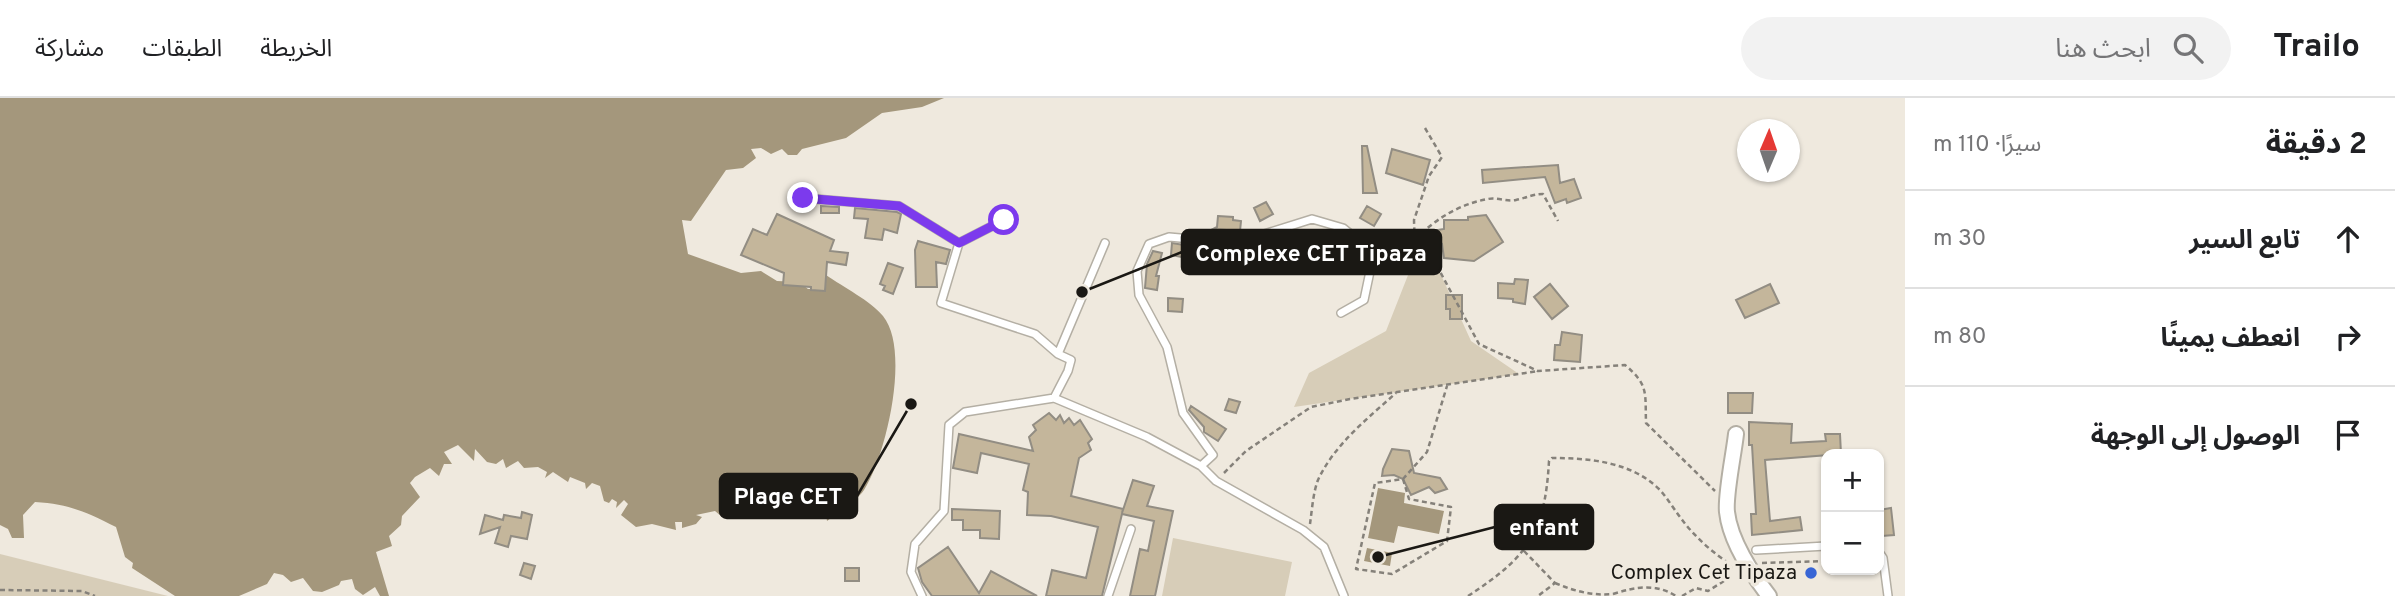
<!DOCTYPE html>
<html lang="ar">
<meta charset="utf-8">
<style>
:root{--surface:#fff;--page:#f2f2f2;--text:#202124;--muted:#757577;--line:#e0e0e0}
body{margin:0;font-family:Overpass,"Noto Sans Arabic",sans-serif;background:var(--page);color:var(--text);direction:rtl}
.controls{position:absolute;right:21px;bottom:21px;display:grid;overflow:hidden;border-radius:14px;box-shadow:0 2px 5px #0004}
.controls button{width:63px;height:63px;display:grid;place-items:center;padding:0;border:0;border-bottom:2px solid var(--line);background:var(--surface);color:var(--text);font:35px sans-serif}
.compass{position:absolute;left:1737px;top:21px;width:63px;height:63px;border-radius:50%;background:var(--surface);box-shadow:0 2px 5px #0004;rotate:2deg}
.stop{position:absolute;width:21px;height:21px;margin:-16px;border:5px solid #7c3aed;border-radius:50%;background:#fff}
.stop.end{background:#7c3aed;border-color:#fff;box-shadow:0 2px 7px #0008}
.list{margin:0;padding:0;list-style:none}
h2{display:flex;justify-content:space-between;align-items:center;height:91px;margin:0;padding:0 28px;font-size:30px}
h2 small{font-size:23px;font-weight:400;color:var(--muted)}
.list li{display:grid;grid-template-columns:46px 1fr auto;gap:21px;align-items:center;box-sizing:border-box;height:98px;padding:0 28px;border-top:2px solid var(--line)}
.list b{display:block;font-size:26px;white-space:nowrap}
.list em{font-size:23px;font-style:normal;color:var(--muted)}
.icon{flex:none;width:38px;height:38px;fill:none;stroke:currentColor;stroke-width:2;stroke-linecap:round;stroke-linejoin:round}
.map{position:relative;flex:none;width:1905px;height:498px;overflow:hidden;direction:ltr}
header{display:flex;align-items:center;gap:42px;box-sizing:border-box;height:98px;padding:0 35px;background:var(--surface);border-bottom:2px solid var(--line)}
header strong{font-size:33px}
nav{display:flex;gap:38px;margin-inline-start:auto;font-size:24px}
.search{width:490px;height:63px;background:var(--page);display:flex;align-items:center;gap:18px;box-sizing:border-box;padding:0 24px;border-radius:38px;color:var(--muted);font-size:26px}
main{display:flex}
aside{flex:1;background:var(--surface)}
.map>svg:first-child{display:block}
</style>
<header>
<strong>Trailo</strong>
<div class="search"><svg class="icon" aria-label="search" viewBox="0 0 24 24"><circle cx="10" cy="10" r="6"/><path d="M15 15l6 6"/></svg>ابحث هنا</div>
<nav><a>الخريطة</a><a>الطبقات</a><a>مشاركة</a></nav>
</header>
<main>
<aside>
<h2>2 دقيقة<small>سيرًا · 110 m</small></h2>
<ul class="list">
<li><svg class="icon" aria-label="ahead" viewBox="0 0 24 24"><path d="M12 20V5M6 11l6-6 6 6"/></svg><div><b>تابع السير</b></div><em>30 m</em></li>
<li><svg class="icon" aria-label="right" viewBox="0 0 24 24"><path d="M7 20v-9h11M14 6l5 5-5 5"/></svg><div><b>انعطف يمينًا</b></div><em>80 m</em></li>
<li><svg class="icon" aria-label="arrive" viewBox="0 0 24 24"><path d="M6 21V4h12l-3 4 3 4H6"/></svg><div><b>الوصول إلى الوجهة</b></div></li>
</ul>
</aside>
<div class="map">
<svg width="1905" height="498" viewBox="0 0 1905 498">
<rect width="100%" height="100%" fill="#efe9de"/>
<path fill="#d7cdb8" d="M1412,167L1437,168L1471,243L1519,276L1294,309L1309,275L1386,233Z
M1173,440L1292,464L1285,498H1162Z
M0,456L168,498H0Z"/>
<path fill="#a4977c" d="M0,0H944L922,9L882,15L846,40L802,51L797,57H788L782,51L771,56L761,50L751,51L756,60L743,70L726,72L691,123L682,122L688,156L741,175L761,173L777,183L799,184L808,191H825L826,177C843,189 871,203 883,218C911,252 886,358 864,392C856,404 838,414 827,423L824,402H807L805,412L798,413L778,396L769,398L770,408L748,407L745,411L741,407L724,408L721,418L715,413L696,417L702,419L696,426L682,430V424H675L676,432L652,426L636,429L621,417L628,406L624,402L616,410L617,404L612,401L609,405L604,403L600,388L592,385L586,391L585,385L570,379L568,384L553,374L545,380L547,374L538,369L524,370L518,363L506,370L503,361L496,366L487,364L475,351L474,363L458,347L444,354L452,366H444L439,378L430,370L415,379L410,385L420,399L402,418L401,427L389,438L392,448L376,454L389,498H380L375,489L363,497L355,491L352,481L341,483L339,487L322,494L313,493L303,480L291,484L283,477L274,475L267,486L239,498H175L132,470L133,465L125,459L116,429C86,414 69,406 35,404L23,417L24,440H12L8,431L0,427Z
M1378,390L1405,395L1404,405L1444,413L1439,436L1398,428L1394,445L1368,440Z
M1367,450L1392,455L1390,468L1364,463Z"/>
<path fill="#c4b69b" stroke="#928d83" stroke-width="2" d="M1362,48H1367L1377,95H1363Z
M1392,51L1430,62L1423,87L1386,75Z
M1558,67L1560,85L1574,81L1581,100L1567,105L1566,101L1555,105L1545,79L1483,85L1482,72Z
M1266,104L1273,116L1260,123L1254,110Z
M821,108L839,109V115H821Z
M1367,108L1381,116L1374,128L1360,120Z
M855,110L897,114L901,116L897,135L884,131L882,142L865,140L868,121L854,120Z
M777,116L834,142L830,153L848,155L846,167L827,164L825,193L811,192V189L783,187L784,175L741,157L753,131L767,137Z
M1486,117L1503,144L1474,163L1444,160L1442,146L1434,148L1431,133L1444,131V122H1468V119Z
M1218,118L1233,119V122L1241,123L1240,133L1213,131L1217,129Z
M918,143L950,152L946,166L936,164L937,189H916L915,152Z
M1172,145L1184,147L1182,159L1171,157Z
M1153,153L1162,155L1156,178H1159L1157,192L1145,190L1147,166Z
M888,165L903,170L893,196L883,192L885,188L880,186Z
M1515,181L1528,182L1525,206L1513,204V201L1498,200V185L1514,186Z
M1550,186L1568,208L1552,221L1534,199Z
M1770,186L1779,205L1745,220L1736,202Z
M1446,197H1462V221H1450V211H1446Z
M1168,200L1183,201L1182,214L1168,213Z
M1562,234L1582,237L1580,264L1554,262L1555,247H1560Z
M1728,295H1753L1752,315H1728Z
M1229,301L1240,304L1236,315L1225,312Z
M1191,308L1226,331L1218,343L1204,334V329L1189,312Z
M1049,315L1056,322L1060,317L1064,325L1069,320L1074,327L1080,322L1092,341L1088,345L1091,352L1079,360L1071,398L1123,411L1122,415L1133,382L1154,388L1147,408L1173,413L1155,498H1130L1140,451L1148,453L1154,423L1122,416L1102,498H1046L1052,472L1086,480L1098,429L1051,418L1027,417L1028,394L1023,392L1029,366L981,355L977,375L953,370L959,336L1033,353L1029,339L1036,332L1033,327Z
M1749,324L1792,326L1791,345L1826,343L1825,336H1840L1841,356L1765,362L1770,423L1800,419L1802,432L1752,437L1751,416H1756L1752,347H1749Z
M1392,351L1409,353L1414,375L1440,380L1447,391L1435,395L1429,389L1411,397L1403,381L1394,377L1382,378L1383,371Z
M1891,410L1894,437L1882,438L1879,412Z
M952,411L1000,413L999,441L980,440V432H963V422H952Z
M522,414L532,417L527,441L511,438L508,449L495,445L500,429L480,436L485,417L503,422L504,417L521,420Z
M948,449L979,495L991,473L1037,498H932L922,484L918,470Z
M524,465L535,468L531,481L520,477Z
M845,470H859V483H845Z"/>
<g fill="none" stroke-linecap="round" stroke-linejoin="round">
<g stroke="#b4afa4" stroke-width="10">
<path id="lane" d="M803,100L899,108L959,145
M1004,122L959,145L941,205L1035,236L1058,256
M1054,300L1147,339L1201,368L1213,357L1183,315L1167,249L1139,197L1137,173L1149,146L1169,139L1214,143L1258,138L1312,121L1343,130L1368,150L1372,164L1364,202L1341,215
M1201,368L1216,383L1303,432L1324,449L1344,498
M1756,452L1826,448
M1879,454L1883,460L1888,498
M922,498L911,474L915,446L944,413L949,327L965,314L1054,300L1068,273L1071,262L1058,256L1105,145
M1108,498L1131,431"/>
</g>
<g stroke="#b4afa4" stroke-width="18">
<path id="street" d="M1736,336C1734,355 1725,397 1727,414C1730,442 1752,476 1769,498"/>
</g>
<path stroke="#85817a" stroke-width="2.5" stroke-dasharray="5 3.5" stroke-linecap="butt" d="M1425,30L1442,59L1429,78L1414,122L1415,156L1437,168L1479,246L1538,273L1625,267C1649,287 1645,295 1646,325L1715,393
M1415,141C1436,121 1459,106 1488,101C1497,99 1507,104 1516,102C1526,100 1533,96 1543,96L1558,123
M1224,375L1246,353L1311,309L1350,301L1539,273
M1403,381L1409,401L1451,409L1447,443L1392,476L1356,471L1375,385L1403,381L1427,354L1447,288
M1310,426C1312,412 1313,395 1318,382C1334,347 1368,320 1396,295
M1524,453L1555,485L1538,498
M1762,465L1826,463
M1555,485C1574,493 1592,498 1613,496
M0,492L82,493L95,498
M1613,496C1636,489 1655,485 1676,498
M1468,498C1528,459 1545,435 1549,363L1552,360C1590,360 1632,364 1660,392C1668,401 1675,413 1683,423C1696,440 1714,456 1732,467
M1682,498L1696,490L1708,493L1724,483L1733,467"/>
<use href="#lane" stroke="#fff" stroke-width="7"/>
<use href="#street" stroke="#fff" stroke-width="14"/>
</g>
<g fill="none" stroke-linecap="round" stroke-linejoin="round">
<path stroke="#7c3aed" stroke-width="9" d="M803,100L899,108L959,145L1004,122"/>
</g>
<circle fill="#3865d5" stroke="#efe9de" stroke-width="2.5" cx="1811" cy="475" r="7"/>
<g text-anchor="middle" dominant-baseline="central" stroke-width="7" stroke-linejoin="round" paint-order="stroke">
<g font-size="21" fill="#1a1814" stroke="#efe9de" text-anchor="end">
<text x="1797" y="475">Complex Cet Tipaza</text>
</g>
</g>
<path fill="none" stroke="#1a1814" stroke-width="2.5" d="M1082 194L1182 154M911 306L857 398M1378 459L1495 429"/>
<g fill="#1a1814" stroke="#efe9de" stroke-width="2.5">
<circle cx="1082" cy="194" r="7"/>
<circle cx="911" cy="306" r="7"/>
<circle cx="1378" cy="459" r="7"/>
</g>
<g fill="#1a1814" stroke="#1a1814" stroke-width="2.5">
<rect x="1182" y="132" width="259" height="44" rx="7"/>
<rect x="720" y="376" width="137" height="44" rx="7"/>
<rect x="1495" y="407" width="98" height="44" rx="7"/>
</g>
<g font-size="23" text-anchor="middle" font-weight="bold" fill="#fff">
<text x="1311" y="163">Complexe CET Tipaza</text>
<text x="788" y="406">Plage CET</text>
<text x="1544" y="437">enfant</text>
</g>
</svg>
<div class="controls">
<button>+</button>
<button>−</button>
</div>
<svg class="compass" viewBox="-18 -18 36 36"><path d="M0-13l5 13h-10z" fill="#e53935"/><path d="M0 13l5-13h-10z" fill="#757577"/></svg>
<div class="stop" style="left:1004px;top:122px"></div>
<div class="stop end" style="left:803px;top:100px"></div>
</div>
</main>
